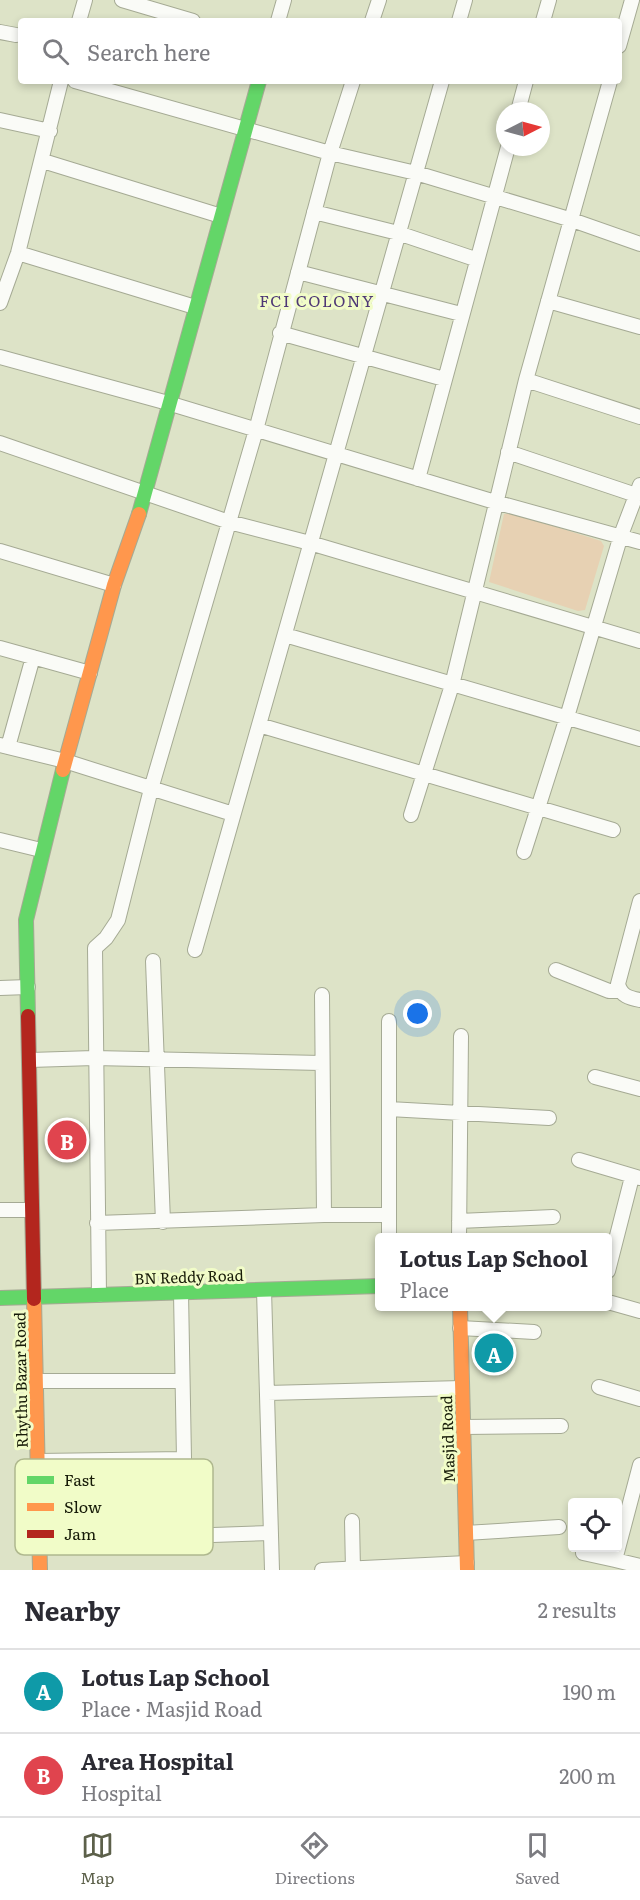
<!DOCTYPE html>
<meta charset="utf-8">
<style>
:root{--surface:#fff;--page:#f2f2f3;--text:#2b2b33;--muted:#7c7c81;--line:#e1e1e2;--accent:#5c604a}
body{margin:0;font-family:Literata,serif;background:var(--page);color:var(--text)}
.controls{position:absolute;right:18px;bottom:18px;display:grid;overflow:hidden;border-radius:6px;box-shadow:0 3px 9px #0003}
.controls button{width:54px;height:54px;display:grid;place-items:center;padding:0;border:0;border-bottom:2px solid var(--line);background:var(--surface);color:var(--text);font:30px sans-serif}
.compass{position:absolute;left:496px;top:102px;width:54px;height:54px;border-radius:50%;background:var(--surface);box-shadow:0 3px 9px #0003;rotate:84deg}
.you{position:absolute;left:418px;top:1014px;width:21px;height:21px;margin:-15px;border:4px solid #fff;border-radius:50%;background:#1a73e8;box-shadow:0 0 0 9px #1a73e833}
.badge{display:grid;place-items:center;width:39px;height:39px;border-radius:50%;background:var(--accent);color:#fff;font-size:20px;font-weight:700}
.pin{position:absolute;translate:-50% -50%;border:3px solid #fff;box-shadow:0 2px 6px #0006}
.popup{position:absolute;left:375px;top:1233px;width:237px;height:78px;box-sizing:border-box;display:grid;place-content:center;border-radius:6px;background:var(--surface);filter:drop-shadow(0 2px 4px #0005);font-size:20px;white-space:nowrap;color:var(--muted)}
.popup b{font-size:22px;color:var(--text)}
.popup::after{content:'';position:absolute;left:50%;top:100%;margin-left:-12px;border:12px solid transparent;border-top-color:var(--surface)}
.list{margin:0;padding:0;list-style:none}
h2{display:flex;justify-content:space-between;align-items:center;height:78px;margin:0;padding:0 24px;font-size:26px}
h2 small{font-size:20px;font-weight:400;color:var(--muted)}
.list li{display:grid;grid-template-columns:39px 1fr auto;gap:18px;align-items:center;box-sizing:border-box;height:84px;padding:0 24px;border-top:2px solid var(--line)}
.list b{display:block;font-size:22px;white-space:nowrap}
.list p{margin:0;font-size:20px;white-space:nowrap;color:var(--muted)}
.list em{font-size:20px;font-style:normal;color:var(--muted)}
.icon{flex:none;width:33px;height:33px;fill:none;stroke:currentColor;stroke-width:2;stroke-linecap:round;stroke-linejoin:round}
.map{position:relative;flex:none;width:640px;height:1570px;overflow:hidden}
.search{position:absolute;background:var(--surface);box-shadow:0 3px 9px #0003;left:18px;right:18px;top:18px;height:66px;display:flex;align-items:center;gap:15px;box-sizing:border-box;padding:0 21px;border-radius:6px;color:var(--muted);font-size:22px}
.sheet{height:246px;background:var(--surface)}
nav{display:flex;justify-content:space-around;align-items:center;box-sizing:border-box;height:84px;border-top:2px solid var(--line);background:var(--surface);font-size:16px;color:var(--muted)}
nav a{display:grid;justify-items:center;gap:3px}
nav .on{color:var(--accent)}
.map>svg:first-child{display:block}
</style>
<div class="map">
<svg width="640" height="1570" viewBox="0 0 640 1570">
<rect width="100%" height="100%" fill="#dde3c7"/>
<path fill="#e7d1b3" d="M512,513L601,541L604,546L585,610L578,611L489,582L504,514Z"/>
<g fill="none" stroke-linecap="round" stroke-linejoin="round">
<g stroke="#a5aa94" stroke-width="16">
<path id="street" d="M122,0L193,21
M79,21L85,0
M278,21L284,0
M372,21L379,0
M459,21L465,0
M543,21L549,0
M0,32L16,35
M619,46L632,0
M75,81L330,153L416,173L572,220L640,244
M518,111L526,81
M0,120L50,131
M43,161L221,216
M314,212L398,233L475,259
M18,253L195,307
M298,272L461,314
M548,301L640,327
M0,303L18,253L61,81
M280,333L444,379
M0,357L168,403L495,502L640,542
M526,380L640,417
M0,443L229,522L310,543L640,641
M508,452L636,495
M418,479L508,147
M0,551L114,585
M285,635L640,739
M0,648L90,673
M259,725L613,830
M0,745L65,761L233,814
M8,747L33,657
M411,815L452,685L526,380L610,81
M0,840L41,850
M524,852L567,717L621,535L640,485
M640,901L618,984C621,996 629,998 640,1000
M195,950L442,81
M153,961L163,1222
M556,970L609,991H619
M0,988L28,987
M322,995L324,1215H389
M389,1021V1238
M30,1060L94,1058L321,1063
M595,1077L640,1089
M389,1109L549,1118
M579,1160L640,1178
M0,1210H32
M459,1221L553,1217
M97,1223L324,1215
M459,1238L461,1036
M608,1271L632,1177
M264,1290L272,1570
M99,1295L95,948L106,938L118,920L151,789L256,430L330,153L353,81
M608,1302L640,1311
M460,1328L534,1332
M36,1381H182
M599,1387L640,1399
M267,1393L462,1388
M463,1427L561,1426
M184,1459L188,1537
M38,1461L184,1459L181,1293
M640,1465L615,1560L640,1566
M352,1521L353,1570
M466,1533L559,1527
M40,1541L271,1533
M583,1553L615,1560
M322,1570L467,1563"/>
</g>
<g stroke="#a5aa94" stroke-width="16">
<path id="fast" d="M139,514L259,81
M28,1016L26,920L63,770
M0,1298L380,1286"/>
</g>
<g stroke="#a5aa94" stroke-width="16">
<path id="slow" d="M63,770L114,585L139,514
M34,1299L40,1570
M460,1306L467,1570"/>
</g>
<g stroke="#a5aa94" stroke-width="16">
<path id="jam" d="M28,1016L34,1299"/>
</g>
<use href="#street" stroke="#fafbf7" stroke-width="14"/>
<use href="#fast" stroke="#63d668" stroke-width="14"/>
<use href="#slow" stroke="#ff974d" stroke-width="14"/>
<use href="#jam" stroke="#b3261e" stroke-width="14"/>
</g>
<g text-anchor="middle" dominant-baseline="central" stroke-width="6" stroke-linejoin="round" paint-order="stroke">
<g font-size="15" fill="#161a07" stroke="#f1fcc8">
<text transform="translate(189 1276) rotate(-2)">BN Reddy Road</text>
<text transform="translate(20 1380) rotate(-91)">Rhythu Bazar Road</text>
<text transform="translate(447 1439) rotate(-92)">Masjid Road</text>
</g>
<g font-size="16" letter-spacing="1.5" fill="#4e3875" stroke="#f1fcc8">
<text x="317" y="300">FCI COLONY</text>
</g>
</g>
<rect x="15" y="1459" width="198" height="96" rx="9" fill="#f1fcc8" stroke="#afb88e" stroke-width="1.5"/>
<rect x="27" y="1476" width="27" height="8" fill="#63d668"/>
<rect x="27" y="1503" width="27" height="8" fill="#ff974d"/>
<rect x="27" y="1530" width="27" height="8" fill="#b3261e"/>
<g font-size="16" fill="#161a07">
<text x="64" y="1486">Fast</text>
<text x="64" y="1513">Slow</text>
<text x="64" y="1540">Jam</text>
</g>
</svg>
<div class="controls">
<button><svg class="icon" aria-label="locate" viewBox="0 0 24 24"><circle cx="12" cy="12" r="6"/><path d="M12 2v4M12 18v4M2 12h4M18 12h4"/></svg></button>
</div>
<svg class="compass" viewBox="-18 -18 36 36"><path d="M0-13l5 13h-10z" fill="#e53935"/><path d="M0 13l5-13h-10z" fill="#7c7c81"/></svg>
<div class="you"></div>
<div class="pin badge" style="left:494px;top:1353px;background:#0f9aa8">A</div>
<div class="popup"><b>Lotus Lap School</b>Place</div>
<div class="pin badge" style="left:67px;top:1140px;background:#e0444e">B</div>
<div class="search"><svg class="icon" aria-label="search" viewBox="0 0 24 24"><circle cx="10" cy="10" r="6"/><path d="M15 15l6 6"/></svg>Search here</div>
</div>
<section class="sheet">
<h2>Nearby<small>2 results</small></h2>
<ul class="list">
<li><span class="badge" style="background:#0f9aa8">A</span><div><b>Lotus Lap School</b><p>Place · Masjid Road</p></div><em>190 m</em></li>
<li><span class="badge" style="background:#e0444e">B</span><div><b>Area Hospital</b><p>Hospital</p></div><em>200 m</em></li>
</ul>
</section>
<nav>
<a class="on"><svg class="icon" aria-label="map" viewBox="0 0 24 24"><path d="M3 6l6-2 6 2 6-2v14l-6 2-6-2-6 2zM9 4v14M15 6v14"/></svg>Map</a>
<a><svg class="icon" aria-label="directions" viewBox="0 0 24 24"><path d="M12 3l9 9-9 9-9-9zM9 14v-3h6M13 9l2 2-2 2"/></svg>Directions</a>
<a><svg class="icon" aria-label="saved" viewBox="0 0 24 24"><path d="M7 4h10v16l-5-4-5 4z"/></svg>Saved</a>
</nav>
